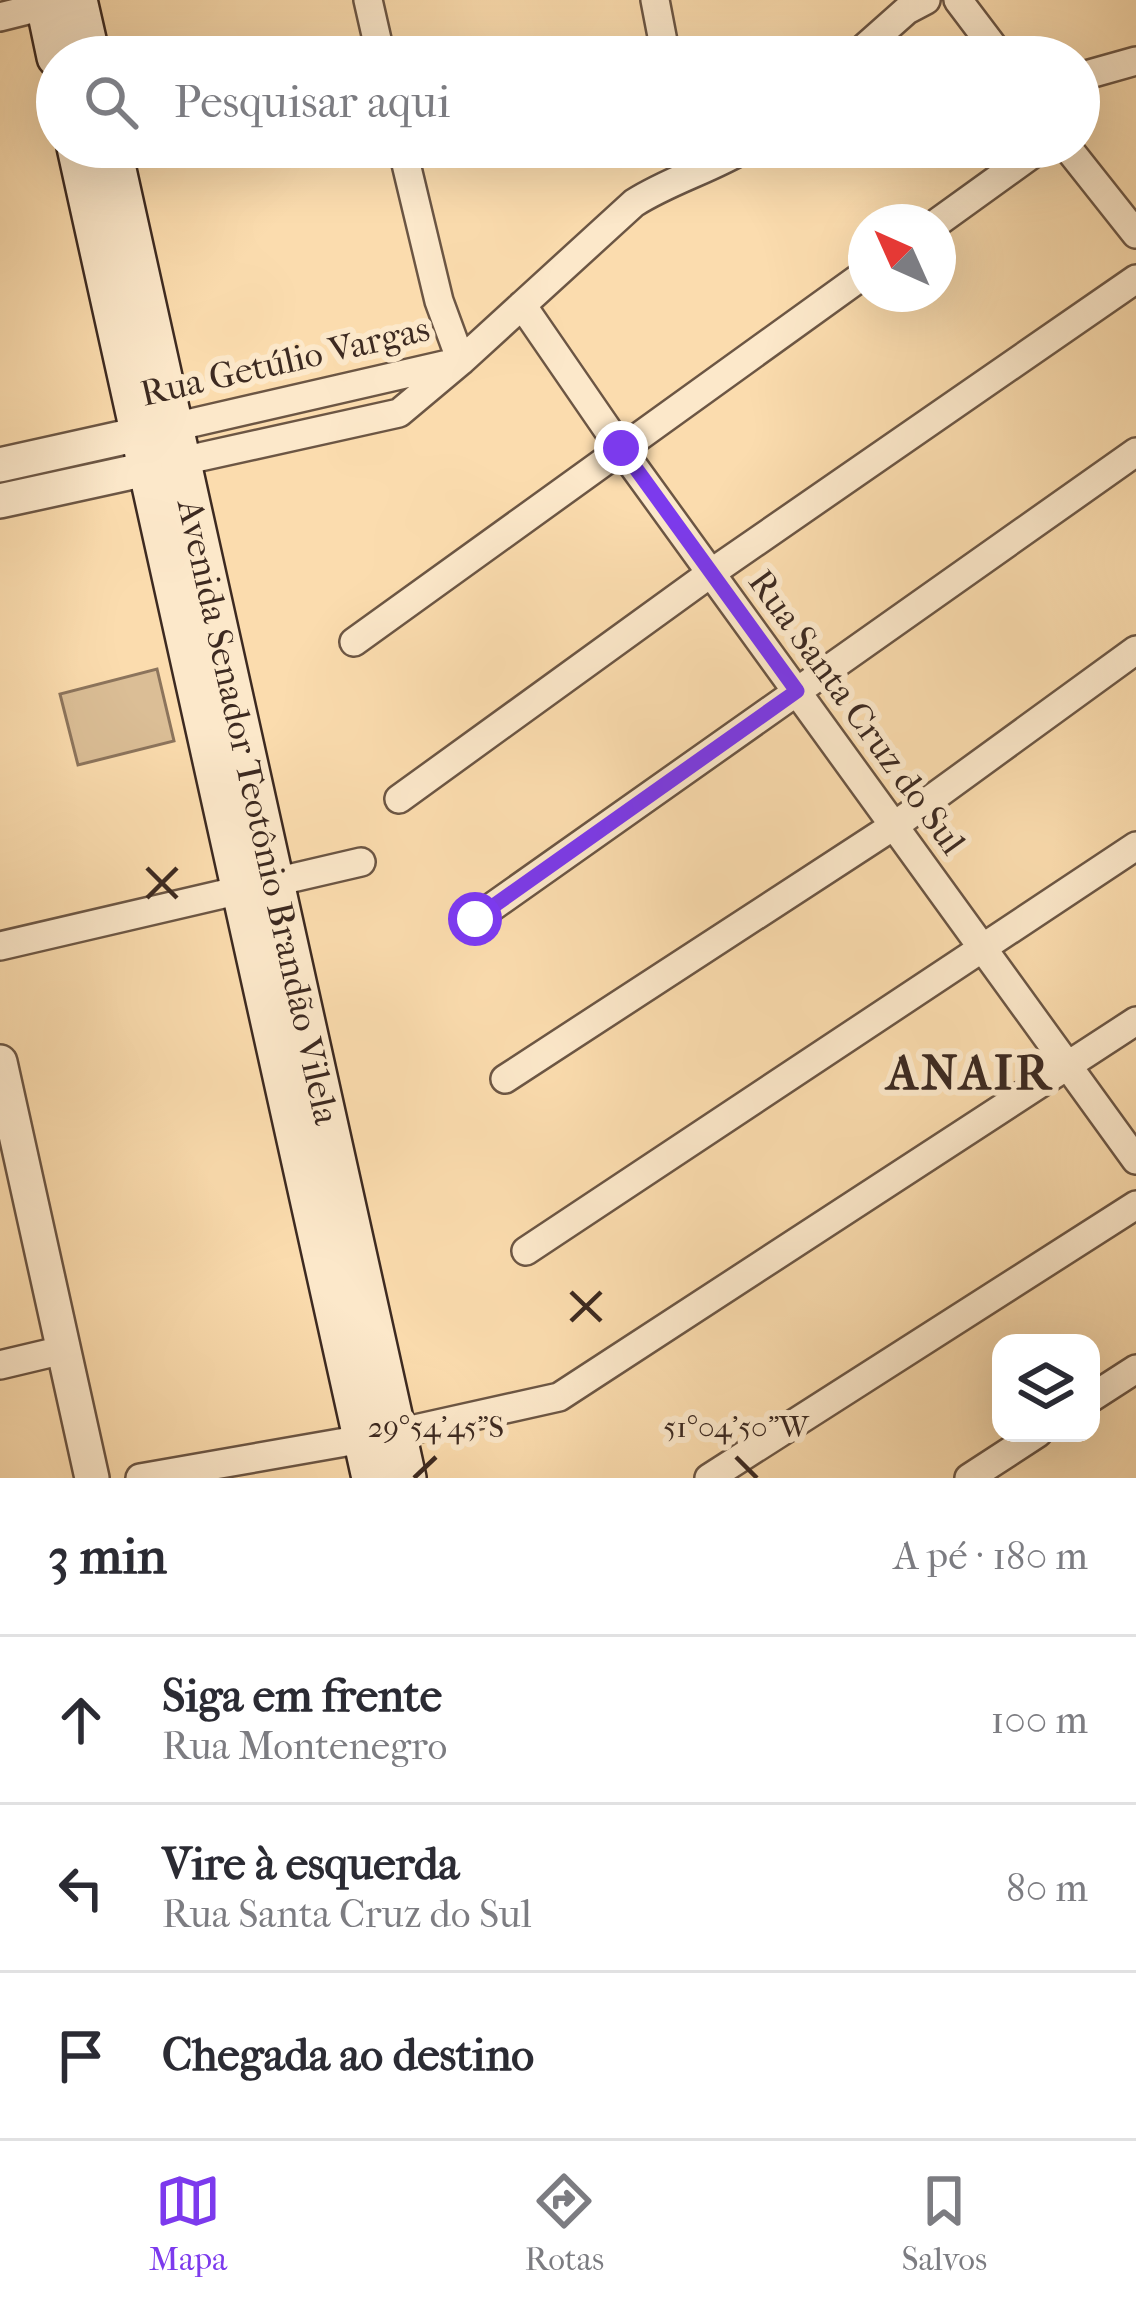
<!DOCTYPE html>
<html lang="pt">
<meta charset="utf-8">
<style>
:root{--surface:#fff;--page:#f7f7f7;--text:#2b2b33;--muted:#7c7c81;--line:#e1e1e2;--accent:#7c3aed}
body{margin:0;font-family:"IM FELL French Canon",serif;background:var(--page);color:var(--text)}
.controls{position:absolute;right:36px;bottom:36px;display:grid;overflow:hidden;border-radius:24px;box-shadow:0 12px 48px #0002}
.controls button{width:108px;height:108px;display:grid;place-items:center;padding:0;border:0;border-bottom:3px solid var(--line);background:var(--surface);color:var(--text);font:60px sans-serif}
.compass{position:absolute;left:848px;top:204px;width:108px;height:108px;border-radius:50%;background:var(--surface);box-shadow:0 12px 48px #0002;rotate:315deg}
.stop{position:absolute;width:36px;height:36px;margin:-27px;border:9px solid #7c3aed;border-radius:50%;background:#fff}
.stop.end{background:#7c3aed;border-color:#fff;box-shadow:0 3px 12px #0008}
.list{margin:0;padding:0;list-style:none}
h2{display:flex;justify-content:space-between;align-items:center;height:156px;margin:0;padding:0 48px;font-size:51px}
h2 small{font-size:39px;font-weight:400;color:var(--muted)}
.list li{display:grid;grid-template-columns:78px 1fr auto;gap:36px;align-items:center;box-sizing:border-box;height:168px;padding:0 48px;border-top:3px solid var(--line)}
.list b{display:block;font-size:45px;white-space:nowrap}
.list p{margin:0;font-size:39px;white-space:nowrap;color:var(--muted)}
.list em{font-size:39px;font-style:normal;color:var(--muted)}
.icon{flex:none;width:66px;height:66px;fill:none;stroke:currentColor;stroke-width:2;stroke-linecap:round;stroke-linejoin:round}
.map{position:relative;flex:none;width:1136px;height:1478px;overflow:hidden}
.search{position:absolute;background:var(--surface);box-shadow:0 12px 48px #0002;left:36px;right:36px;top:36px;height:132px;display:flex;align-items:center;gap:30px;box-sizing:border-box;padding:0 42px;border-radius:66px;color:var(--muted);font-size:45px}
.sheet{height:660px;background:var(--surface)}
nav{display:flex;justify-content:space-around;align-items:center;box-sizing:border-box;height:168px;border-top:3px solid var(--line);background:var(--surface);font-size:33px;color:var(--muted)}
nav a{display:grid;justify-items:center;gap:6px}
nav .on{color:var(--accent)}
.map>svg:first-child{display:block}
</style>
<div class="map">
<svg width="1136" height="1478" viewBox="0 0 1136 1478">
<rect width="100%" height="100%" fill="#fbdcae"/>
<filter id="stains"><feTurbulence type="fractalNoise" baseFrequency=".00167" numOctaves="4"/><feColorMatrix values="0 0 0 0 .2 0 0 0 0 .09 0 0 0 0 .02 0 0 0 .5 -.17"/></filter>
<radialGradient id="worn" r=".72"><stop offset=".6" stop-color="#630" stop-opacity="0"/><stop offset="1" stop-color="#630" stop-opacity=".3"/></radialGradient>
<path fill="#dbbe96" stroke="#8c745c" stroke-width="3" d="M157,669L174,741L78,765L60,694Z"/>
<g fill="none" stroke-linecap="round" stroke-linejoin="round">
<g stroke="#6c5644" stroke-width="32">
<path id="minor" d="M368,0L381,57
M655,0L666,57
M958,0L1001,57
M0,17L60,2
M854,57L907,10L926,0
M1079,77L1136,61
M402,147L439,301L461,361
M1067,147L1136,234
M938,222L1042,147
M522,305L621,449L1136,1160
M174,427L457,362
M182,461L399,413L461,361L634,203C670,180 711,169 747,147
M354,642L866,273
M399,799L711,573L1136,279
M475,919L1136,452
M0,946L361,862
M505,1079L901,821L1136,650
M526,1251L1136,846
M0,1365L63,1350
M1091,1398L1136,1369
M140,1478L397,1433L559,1397L1136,1021
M709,1478L1136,1205
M969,1478L1038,1433"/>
</g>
<g stroke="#6c5644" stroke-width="38">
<path id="tertiary" d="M0,465L166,428
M0,501L174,463
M0,1062L92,1478"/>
</g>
<g stroke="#3d2a21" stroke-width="44">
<g id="secondary">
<path d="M45,0L57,57"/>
<path d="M77,0L90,57"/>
<path d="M77,147L372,1478"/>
<path id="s1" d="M111,147L406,1478"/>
</g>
</g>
<use href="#minor" stroke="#fce8ca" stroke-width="27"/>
<use href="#tertiary" stroke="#fce8ca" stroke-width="33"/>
<use href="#secondary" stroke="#fce8ca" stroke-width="39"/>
</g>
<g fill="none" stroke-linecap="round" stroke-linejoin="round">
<path stroke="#7c3aed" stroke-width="15" d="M475,919L797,691L621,448"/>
</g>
<path fill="none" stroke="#3d2a21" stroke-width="4.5" d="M147,868L177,898M147,898L177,868M571,1292L601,1321M571,1321L601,1292M736,1457L757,1478M414,1478L436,1457"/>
<g text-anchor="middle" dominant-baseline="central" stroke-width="12" stroke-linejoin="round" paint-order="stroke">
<g font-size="36" fill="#3d2a21" stroke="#fce8ca">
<text transform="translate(285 361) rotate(-13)">Rua Getúlio Vargas</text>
<text transform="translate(857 712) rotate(54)">Rua Santa Cruz do Sul</text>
<text stroke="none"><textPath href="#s1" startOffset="681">Avenida Senador Teotônio Brandão Vilela</textPath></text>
</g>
<g font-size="48" font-weight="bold" letter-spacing="3" fill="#3d2a21" stroke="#fce8ca">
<text x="970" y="1073">ANAIR</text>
</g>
</g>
<g font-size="30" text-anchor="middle" fill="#3d2a21" stroke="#fce8ca" stroke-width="12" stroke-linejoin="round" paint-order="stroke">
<text x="436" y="1437">29°54'45"S</text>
<text x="736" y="1437">51°04'50"W</text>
</g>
<rect width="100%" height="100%" filter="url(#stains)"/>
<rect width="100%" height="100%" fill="url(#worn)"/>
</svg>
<div class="controls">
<button><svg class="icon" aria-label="layers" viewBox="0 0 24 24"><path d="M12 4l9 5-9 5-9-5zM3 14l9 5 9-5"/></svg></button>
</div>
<svg class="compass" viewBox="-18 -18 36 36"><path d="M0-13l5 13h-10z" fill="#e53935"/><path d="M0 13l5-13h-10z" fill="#7c7c81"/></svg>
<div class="stop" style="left:475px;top:919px"></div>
<div class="stop end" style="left:621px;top:448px"></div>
<div class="search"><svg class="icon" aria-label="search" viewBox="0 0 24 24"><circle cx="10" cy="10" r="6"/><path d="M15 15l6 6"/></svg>Pesquisar aqui</div>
</div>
<section class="sheet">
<h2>3 min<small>A pé · 180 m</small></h2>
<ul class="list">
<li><svg class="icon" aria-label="ahead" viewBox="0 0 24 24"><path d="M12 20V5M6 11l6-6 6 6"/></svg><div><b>Siga em frente</b><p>Rua Montenegro</p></div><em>100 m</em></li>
<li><svg class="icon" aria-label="left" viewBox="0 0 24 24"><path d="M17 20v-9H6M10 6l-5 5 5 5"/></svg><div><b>Vire à esquerda</b><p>Rua Santa Cruz do Sul</p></div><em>80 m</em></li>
<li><svg class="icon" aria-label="arrive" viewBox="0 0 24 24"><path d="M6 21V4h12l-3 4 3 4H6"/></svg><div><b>Chegada ao destino</b></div></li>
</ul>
</section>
<nav>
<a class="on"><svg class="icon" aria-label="map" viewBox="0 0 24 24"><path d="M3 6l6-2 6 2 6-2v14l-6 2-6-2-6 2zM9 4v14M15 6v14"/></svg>Mapa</a>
<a><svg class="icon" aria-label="directions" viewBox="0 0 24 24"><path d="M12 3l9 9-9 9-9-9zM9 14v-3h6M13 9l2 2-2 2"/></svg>Rotas</a>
<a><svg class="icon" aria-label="saved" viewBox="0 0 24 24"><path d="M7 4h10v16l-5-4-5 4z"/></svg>Salvos</a>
</nav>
